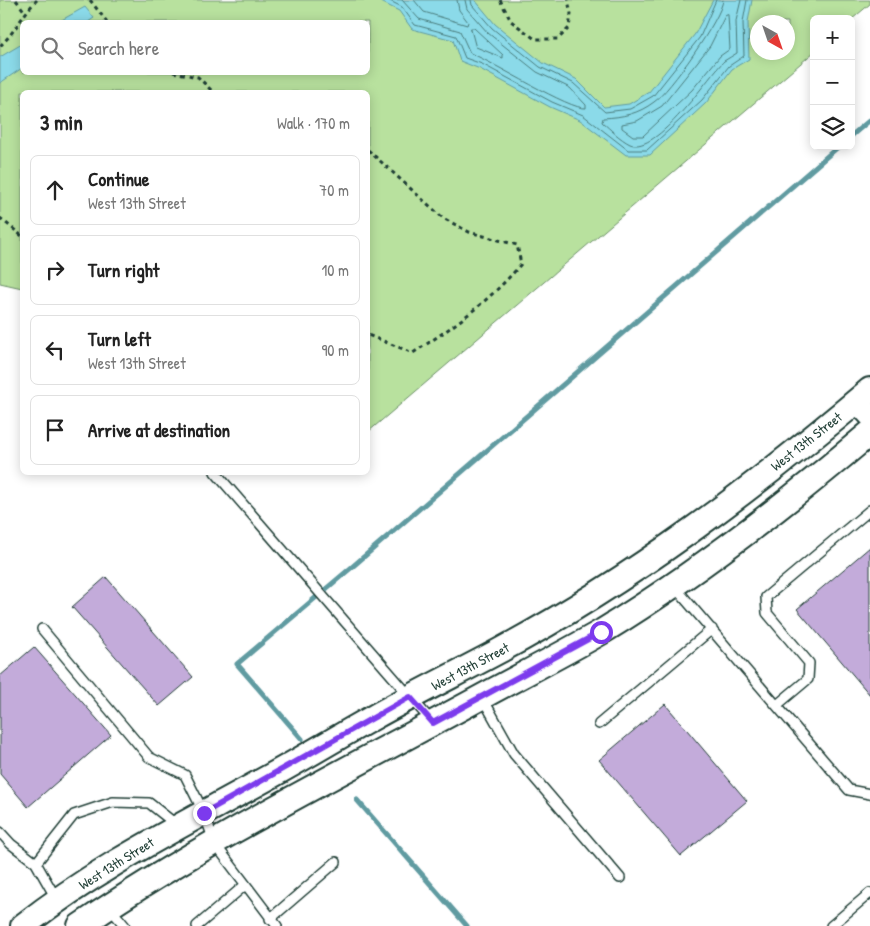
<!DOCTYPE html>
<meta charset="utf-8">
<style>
:root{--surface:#fff;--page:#f6f6f6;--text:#222;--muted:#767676;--line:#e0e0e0}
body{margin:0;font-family:"Patrick Hand",sans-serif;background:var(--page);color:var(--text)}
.controls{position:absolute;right:15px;top:15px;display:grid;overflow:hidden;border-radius:8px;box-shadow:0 2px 12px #0003}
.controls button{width:45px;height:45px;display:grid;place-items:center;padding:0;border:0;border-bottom:1px solid var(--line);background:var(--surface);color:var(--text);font:25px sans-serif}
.compass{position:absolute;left:750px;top:15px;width:45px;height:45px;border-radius:50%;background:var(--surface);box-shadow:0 2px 12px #0003;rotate:140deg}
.stop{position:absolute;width:15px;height:15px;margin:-11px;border:4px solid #7c3aed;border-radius:50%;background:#fff}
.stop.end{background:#7c3aed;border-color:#fff;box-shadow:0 1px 5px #0008}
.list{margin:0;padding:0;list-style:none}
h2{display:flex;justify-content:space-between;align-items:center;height:65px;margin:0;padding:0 20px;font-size:21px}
h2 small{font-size:16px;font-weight:400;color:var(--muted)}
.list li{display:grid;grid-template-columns:32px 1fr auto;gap:15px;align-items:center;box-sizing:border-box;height:70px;margin:0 10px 10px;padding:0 10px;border:1px solid var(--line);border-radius:8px}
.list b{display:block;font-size:19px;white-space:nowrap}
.list p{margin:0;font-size:16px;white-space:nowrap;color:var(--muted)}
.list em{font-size:16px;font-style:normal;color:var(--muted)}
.icon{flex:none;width:28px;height:28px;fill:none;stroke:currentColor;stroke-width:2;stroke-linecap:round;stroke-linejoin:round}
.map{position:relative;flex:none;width:870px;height:926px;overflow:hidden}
.search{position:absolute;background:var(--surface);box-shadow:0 2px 12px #0003;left:20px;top:20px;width:350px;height:55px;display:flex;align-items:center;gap:12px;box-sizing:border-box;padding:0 18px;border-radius:8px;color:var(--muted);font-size:19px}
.panel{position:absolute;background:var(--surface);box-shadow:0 2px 12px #0003;left:20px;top:90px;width:350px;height:385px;border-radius:8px}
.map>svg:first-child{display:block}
</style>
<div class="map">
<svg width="870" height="926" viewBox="0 0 870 926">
<rect width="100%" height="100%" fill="#fff"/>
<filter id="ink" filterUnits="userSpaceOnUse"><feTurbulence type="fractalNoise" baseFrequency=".02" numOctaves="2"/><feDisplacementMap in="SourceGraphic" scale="10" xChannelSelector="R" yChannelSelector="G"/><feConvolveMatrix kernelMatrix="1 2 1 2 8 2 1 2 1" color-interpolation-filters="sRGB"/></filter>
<g filter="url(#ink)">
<path fill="#b8e19e" stroke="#6c8f69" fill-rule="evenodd" d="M0,0H870V4L851,20L814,19V52L368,432V92H22V288L0,283ZM22,22H368V72H22ZM758,22H788V52H758Z"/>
<path fill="#8bdae9" stroke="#609ba1" d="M377,0H475L495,24L543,63L576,79L604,107L629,104L649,92L695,34L713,0H752L748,22L749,59L732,69L706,103L650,155H626L580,120L550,107L480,69L460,61L453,40L412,29L399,11Z
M85,7L94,18L88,22H58Z
M22,44V68L0,83V57Z"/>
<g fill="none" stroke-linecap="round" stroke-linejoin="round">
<path stroke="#4a7c7c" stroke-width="1" d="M388,0L402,7L415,25L456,36L465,58L482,64L552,102L583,115L628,150H647L702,100L729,66L744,56L743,22L747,0
M402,0L419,19L460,31L470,53C493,62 570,110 586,108V105L570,88L537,72L488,33L467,9L465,0
M414,0L424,12L467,25L468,22L459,10L457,0
M471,0L472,5L492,28L540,67L573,83L605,112L630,109L653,96L700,37L716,0
M723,0C722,18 669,92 654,102C638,114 623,117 603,118L602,122C610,129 620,139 630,144C657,155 707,78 724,61C728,58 733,56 737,53L736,21L741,0
M728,15L730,49L720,56L692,90L643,136H633L622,128V124L637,121L662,106L710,46L725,16Z
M471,28H474L503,55V58L476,47Z"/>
<path stroke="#609ba1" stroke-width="5" d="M851,136L870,120
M302,739L237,664L352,567L839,146
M357,800L467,926"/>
</g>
<path fill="#c3abda" stroke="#1f3d34" d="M870,547V695L797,609Z
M106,577L193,677L159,706L72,607Z
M34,647L111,735L28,807L0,774V676Z
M665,704L747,801L681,856L599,760Z"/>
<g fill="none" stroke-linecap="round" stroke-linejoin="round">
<g stroke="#1f3d34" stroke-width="12">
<path id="service" d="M215,472L433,723
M674,586L849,790L870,794
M42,629L149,757L185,775L204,813L215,844L277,926
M482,697L514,754L620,878
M777,705L808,679L809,663L767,613L766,597L870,510
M599,724L712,629
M0,832L11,844L36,863
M57,900L36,863L74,815L113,802L149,803L178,826
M109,907L125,926
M270,919L336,862
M197,926L244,886
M831,926L870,893"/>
</g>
<g stroke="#1f3d34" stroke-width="25">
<path id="tertiary" d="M856,401L870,416"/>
</g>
<g stroke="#1f3d34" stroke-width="28">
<path id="secondary" d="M23,926C96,868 179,827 260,782C299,761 336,738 374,717C415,694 458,673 499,651C632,580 755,487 870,390
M80,926C209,838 351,768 487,694C526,673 565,653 603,631C698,573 785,505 870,433"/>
</g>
<path stroke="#1f3d34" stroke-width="3" stroke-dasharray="4 4" stroke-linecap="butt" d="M16,0L25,12
M90,0L107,22
M500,0L511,21L535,39H558L569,28L571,14L568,0
M0,46C15,32 22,15 37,0
M173,72L198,77L213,92
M368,150L443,218L469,232L517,245L521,264C490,301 453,327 413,353L368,335
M0,218L22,236"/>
<use href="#service" stroke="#fff" stroke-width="9"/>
<use href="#tertiary" stroke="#fff" stroke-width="21"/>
<use href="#secondary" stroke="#fff" stroke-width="24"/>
</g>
</g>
<g fill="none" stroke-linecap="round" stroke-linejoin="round" filter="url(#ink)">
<path stroke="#7c3aed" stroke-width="6" d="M204,813L410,697L433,723L601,632"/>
</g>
<g text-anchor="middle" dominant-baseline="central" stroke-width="5" stroke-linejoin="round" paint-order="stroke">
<g font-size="14" fill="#1f3d34" stroke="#fff">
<text transform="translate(806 441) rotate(-38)">West 13th Street</text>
<text transform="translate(470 666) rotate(-28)">West 13th Street</text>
<text transform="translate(116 863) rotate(-32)">West 13th Street</text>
</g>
</g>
</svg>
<div class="controls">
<button>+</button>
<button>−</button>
<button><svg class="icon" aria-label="layers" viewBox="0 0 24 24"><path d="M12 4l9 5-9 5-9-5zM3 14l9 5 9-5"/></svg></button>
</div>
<svg class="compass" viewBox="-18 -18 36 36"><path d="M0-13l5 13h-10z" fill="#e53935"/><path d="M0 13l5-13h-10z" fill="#767676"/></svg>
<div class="stop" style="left:601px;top:632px"></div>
<div class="stop end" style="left:204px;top:813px"></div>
<div class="search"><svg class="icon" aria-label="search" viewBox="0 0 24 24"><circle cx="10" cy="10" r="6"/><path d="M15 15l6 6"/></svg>Search here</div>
<section class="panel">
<h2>3 min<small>Walk · 170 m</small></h2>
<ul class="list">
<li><svg class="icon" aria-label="ahead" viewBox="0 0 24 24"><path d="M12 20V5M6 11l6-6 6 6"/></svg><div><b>Continue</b><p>West 13th Street</p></div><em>70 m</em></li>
<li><svg class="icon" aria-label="right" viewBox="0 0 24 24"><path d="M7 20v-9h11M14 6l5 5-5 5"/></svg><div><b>Turn right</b></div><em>10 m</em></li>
<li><svg class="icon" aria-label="left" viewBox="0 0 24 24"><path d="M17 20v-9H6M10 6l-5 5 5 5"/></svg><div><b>Turn left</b><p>West 13th Street</p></div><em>90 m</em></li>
<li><svg class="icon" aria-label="arrive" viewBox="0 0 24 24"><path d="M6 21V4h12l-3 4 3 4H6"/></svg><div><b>Arrive at destination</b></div></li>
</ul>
</section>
</div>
